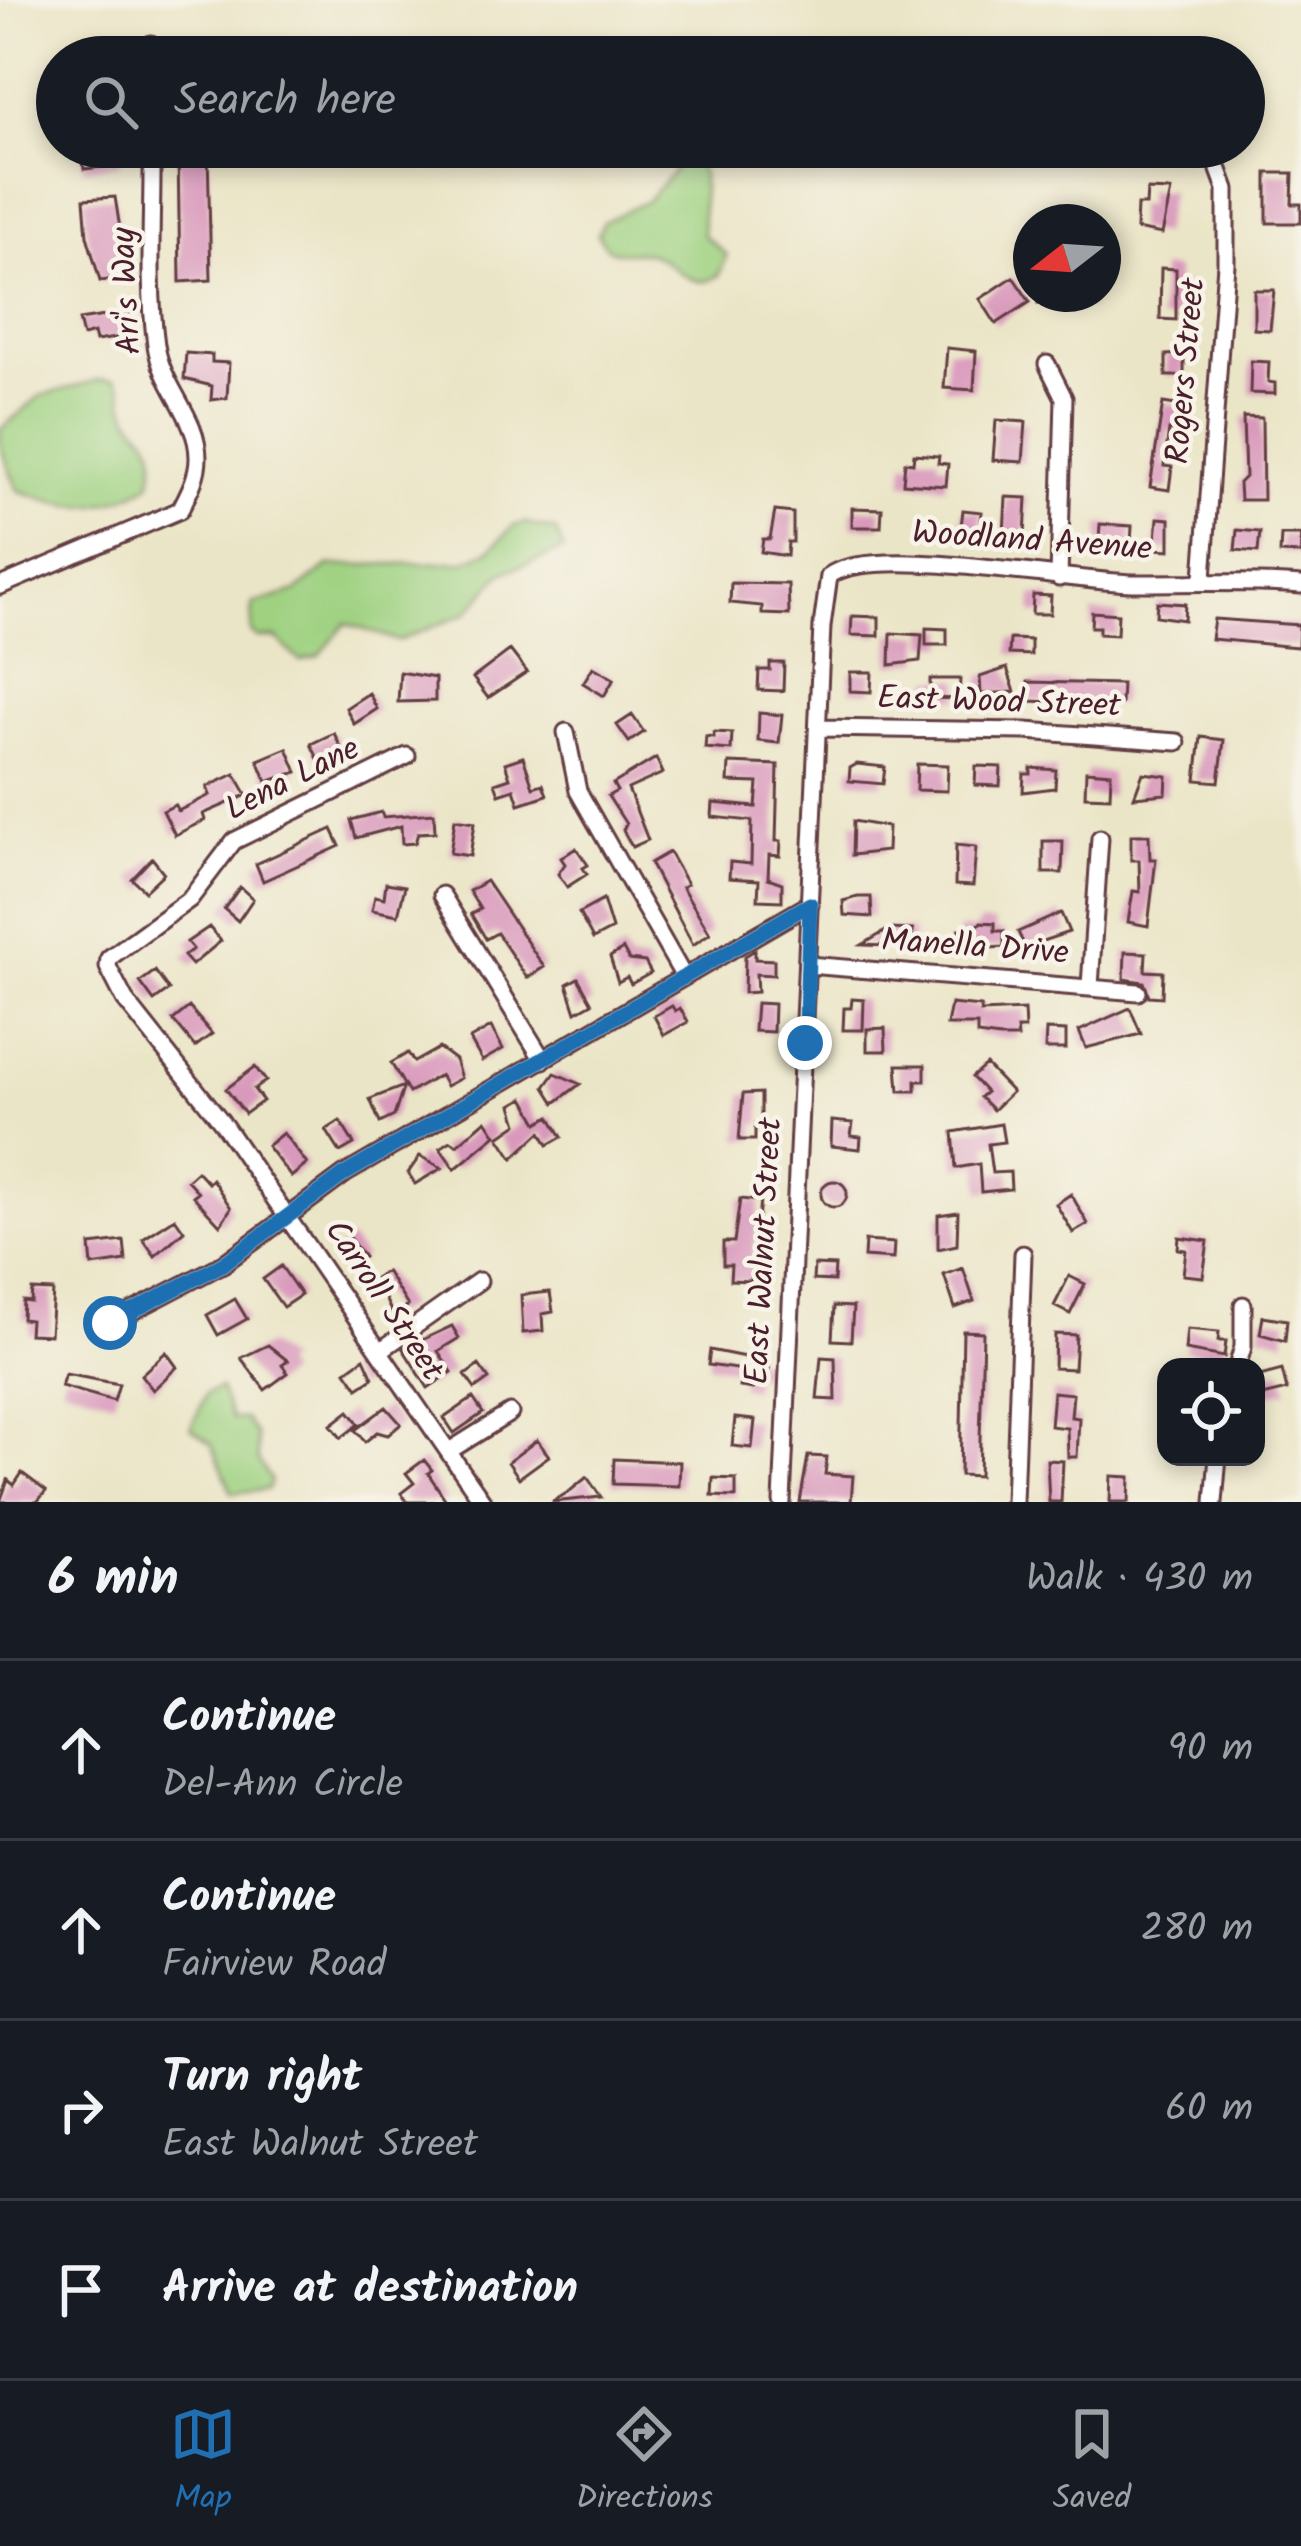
<!DOCTYPE html>
<meta charset="utf-8">
<style>
:root{--surface:#171b24;--page:#242831;--text:#f1f3f6;--muted:#9ea1a6;--line:#363941;--accent:#1f6fb2}
body{margin:0;font-family:Kalam,sans-serif;background:var(--page);color:var(--text)}
.controls{position:absolute;right:36px;bottom:36px;display:grid;overflow:hidden;border-radius:24px;box-shadow:0 6px 18px #0003}
.controls button{width:108px;height:108px;display:grid;place-items:center;padding:0;border:0;border-bottom:3px solid var(--line);background:var(--surface);color:var(--text);font:60px sans-serif}
.compass{position:absolute;left:1013px;top:204px;width:108px;height:108px;border-radius:50%;background:var(--surface);box-shadow:0 6px 18px #0003;rotate:253deg}
.stop{position:absolute;width:36px;height:36px;margin:-27px;border:9px solid #1f6fb2;border-radius:50%;background:#fff}
.stop.end{background:#1f6fb2;border-color:#fff;box-shadow:0 3px 12px #0008}
.list{margin:0;padding:0;list-style:none}
h2{display:flex;justify-content:space-between;align-items:center;height:156px;margin:0;padding:0 48px;font-size:51px}
h2 small{font-size:39px;font-weight:400;color:var(--muted)}
.list li{display:grid;grid-template-columns:78px 1fr auto;gap:36px;align-items:center;box-sizing:border-box;height:180px;padding:0 48px;border-top:3px solid var(--line)}
.list b{display:block;font-size:45px;white-space:nowrap}
.list p{margin:0;font-size:39px;white-space:nowrap;color:var(--muted)}
.list em{font-size:39px;font-style:normal;color:var(--muted)}
.icon{flex:none;width:66px;height:66px;fill:none;stroke:currentColor;stroke-width:2;stroke-linecap:round;stroke-linejoin:round}
.map{position:relative;flex:none;width:1301px;height:1502px;overflow:hidden}
.search{position:absolute;background:var(--surface);box-shadow:0 6px 18px #0003;left:36px;right:36px;top:36px;height:132px;display:flex;align-items:center;gap:30px;box-sizing:border-box;padding:0 42px;border-radius:66px;color:var(--muted);font-size:45px}
.sheet{height:876px;background:var(--surface)}
nav{display:flex;justify-content:space-around;align-items:center;box-sizing:border-box;height:168px;border-top:3px solid var(--line);background:var(--surface);font-size:33px;color:var(--muted)}
nav a{display:grid;justify-items:center;gap:6px}
nav .on{color:var(--accent)}
.map>svg:first-child{display:block}
</style>
<div class="map">
<svg width="1301" height="1502" viewBox="0 0 1301 1502">
<rect width="100%" height="100%" fill="#f7f3e8"/>
<filter id="ink" filterUnits="userSpaceOnUse"><feTurbulence type="fractalNoise" baseFrequency=".00833" numOctaves="2"/><feDisplacementMap in="SourceGraphic" scale="24" xChannelSelector="R" yChannelSelector="G"/><feConvolveMatrix kernelMatrix="1 2 1 2 8 2 1 2 1" color-interpolation-filters="sRGB"/></filter>
<filter id="wash" filterUnits="userSpaceOnUse"><feTurbulence type="fractalNoise" baseFrequency=".004" numOctaves="4" result="noise"/><feDisplacementMap in="SourceGraphic" scale="48" xChannelSelector="R" yChannelSelector="G"/><feGaussianBlur stdDeviation="2.7" result="paint"/><feColorMatrix in="noise" values="0 0 0 0 0 0 0 0 0 0 0 0 0 0 0 0 0 1.4 0 .05"/><feComposite in="paint" operator="in"/></filter>
<g filter="url(#wash)">
<rect width="100%" height="100%" fill="#ebe5c7"/>
<path fill="#9fd181" stroke="#747856" stroke-width="3" d="M694,162L702,174L703,235L727,255L719,275C712,279 707,282 700,281C682,280 667,257 648,253C625,249 609,261 598,234L603,222L647,201L681,163Z
M102,379L116,380C125,389 121,394 125,406C138,441 165,432 150,484C100,514 72,510 18,490L1,449L0,430L40,396Z
M526,523L556,531L564,550L502,573L467,613L398,641L346,623L319,656L300,661L276,638H258L251,632L253,604L297,591L328,566L463,562L490,550L513,526Z
M220,1388L232,1419H245L256,1435L258,1460L271,1481L268,1489L232,1493L212,1444L191,1428L206,1394Z"/>
<g id="blocks">
<path fill="#d999bc" d="M81,147H119L121,159L118,165L84,169Z
M208,152L211,280L180,282L178,153Z
M1267,173H1293L1292,204H1301V223H1267Z
M1147,190L1171,191L1162,234L1136,229L1137,205H1146Z
M115,197L127,273L126,278L100,281L87,236L84,199Z
M1161,268L1176,269V320L1160,319Z
M1013,277L1030,302L996,324L980,299Z
M1254,290H1274L1270,330L1254,329Z
M1038,294H1092L1091,307L1038,303Z
M131,312L135,328L126,331L128,336L96,341L94,333L83,336L79,320Z
M947,348L976,351L974,390L944,388Z
M186,353L212,355V362L229,363L227,398L211,400L212,386L184,379Z
M1184,354V376H1166V355Z
M1251,361L1269,362L1268,382L1275,383V394L1250,393Z
M1163,403L1183,406L1178,431L1169,430L1164,466L1172,467L1169,490L1150,487Z
M1243,417L1262,418L1263,500H1240L1239,483L1245,477Z
M996,420L1026,422L1023,462L993,460Z
M914,454L939,456L938,463L948,464L946,486L903,483L905,462L913,463Z
M1006,497L1027,498L1025,535L1004,534Z
M852,508L882,509L881,527H852Z
M963,510L982,512L979,537L960,535Z
M775,511L793,513V542H788L787,556L761,552L763,539H770Z
M1158,518L1170,519V550L1155,549Z
M1100,524L1132,526L1131,544L1099,542Z
M1237,530L1260,532L1258,552L1235,550Z
M1281,535H1301V554L1280,553Z
M731,583L788,584L789,615L762,614V606L730,603Z
M1033,595L1051,596L1050,614H1032Z
M1157,602L1185,604L1184,620L1156,616Z
M1092,612L1118,614L1117,635L1099,634V627H1091Z
M852,616L879,617V636L851,635Z
M1214,619L1299,625L1298,647L1211,639Z
M926,628L947,629V645H926Z
M891,633L922,635L920,661L890,665Z
M1010,639L1031,640V655L1009,654Z
M510,650L527,672L488,698L473,678Z
M770,663H784L783,691L758,690L759,670H770Z
M593,667L614,679L604,696L583,683Z
M1007,668L1015,692L981,694L980,677Z
M400,672L435,678V701L398,702Z
M850,672H872L871,692L850,691Z
M930,679H960L959,699L930,698Z
M1028,682L1122,684L1121,704L1027,701Z
M369,693L377,709L354,724L346,708Z
M759,713L782,715L779,743L758,741Z
M632,715L644,732L629,742L617,725Z
M714,732L732,733L731,750L705,748L706,736L714,737Z
M334,733L342,750L319,761L311,744Z
M1201,737L1224,740L1219,782L1196,780Z
M287,748L297,772L267,782L258,760Z
M523,757L533,787L543,784L547,795L519,804L514,789L499,794L495,783L510,778L505,763Z
M656,758L663,773L628,789L648,840L632,847L623,830L626,824L608,796L617,791L613,784Z
M729,763L778,765L776,841H781L780,856L769,855L768,878L782,883V901L758,900L759,880L729,878L730,862L751,864L752,821L712,817L713,803L756,807L758,783L728,782Z
M857,764L885,767L883,784L849,781L850,768Z
M917,764L948,765L947,791L916,790Z
M976,766L1001,767L1000,786L975,785Z
M1031,768L1056,770L1055,788L1023,792L1024,774H1031Z
M1086,771L1111,773L1110,797L1085,796Z
M1143,773L1167,776L1166,794L1134,797Z
M235,774L247,795L203,814L205,820L175,835L163,811L175,805L178,811L210,795L207,787Z
M381,812L383,817L434,813L435,832L418,833L415,843L402,844L401,826L356,838L351,820Z
M455,819L475,822L470,856L450,853Z
M853,821L888,827L887,851L852,855Z
M332,829L340,846L263,881L256,864Z
M1131,835H1149L1150,859H1156L1148,926L1128,922L1133,891L1140,892L1139,860H1131Z
M1043,841H1063L1062,873H1043Z
M956,845L976,847L973,886L955,885Z
M576,848L588,865L583,868L587,874L567,887L558,874L565,864L561,858Z
M669,852L687,884L682,887L710,933L693,945L650,863Z
M152,858L164,873L145,891L132,879Z
M486,881L544,967L527,978L497,933L486,939L471,914L480,909L469,891Z
M386,883L405,886L398,915L372,910L375,896L384,898Z
M240,887L253,899L238,921L224,909Z
M858,897H871L872,917L844,915L843,901Z
M603,900L612,929L593,939L579,913Z
M1061,913L1069,932L1025,947L1018,932Z
M981,922L995,923V931H1004V947L958,950L959,929L974,930Z
M209,927L221,941L192,965L184,956L193,949L187,942Z
M889,929L913,930L912,947L862,945Z
M623,949L629,960L645,962L651,973L631,984L627,977L618,982L610,957Z
M755,950V959L774,960V975L756,974L757,992L744,993L745,956Z
M1125,952L1146,953L1145,971L1163,972L1162,997L1149,996L1144,982L1124,979Z
M155,971L169,990L154,1001L140,982Z
M578,978L592,1003L576,1012L567,984Z
M852,999L864,1000L863,1030H843L844,1008H851Z
M756,1003L774,1004L773,1032L754,1031Z
M951,1004L981,1007V1012L1024,1010L1025,1029H1017L1018,1038H1000L977,1035V1025H947Z
M672,1006L675,1011L680,1008L688,1022L664,1035L654,1016Z
M189,1007L212,1034L195,1047L173,1020Z
M1130,1008L1141,1034L1086,1048L1079,1031Z
M491,1027L503,1049L482,1061L470,1039Z
M885,1028L886,1051H867V1029Z
M1046,1030L1066,1031V1049H1045Z
M439,1048L455,1060L461,1078L446,1086L440,1075L409,1093L391,1063L408,1053L414,1062Z
M897,1065H925V1081H916V1091H899Z
M986,1065L1012,1092L993,1110L980,1097L986,1092L972,1077Z
M255,1067L266,1081L254,1089L263,1101L245,1114L226,1089Z
M555,1073L580,1084L555,1103L545,1087Z
M404,1086L394,1116L380,1123L370,1099Z
M761,1093V1124H755V1140H739L743,1094Z
M524,1098L538,1123L550,1116L562,1137L548,1145L541,1132L513,1158L499,1137L518,1124L512,1105Z
M486,1120L496,1135L455,1169L440,1148L451,1141L457,1145Z
M340,1121L354,1144L340,1152L326,1130Z
M832,1121L853,1123L851,1136L861,1137L860,1149L831,1146Z
M1001,1124L1004,1142L988,1144L992,1173L1010,1172L1011,1189L981,1192L979,1164L956,1168L953,1132Z
M283,1133L307,1164L291,1177L267,1146Z
M420,1156L442,1168L415,1184L408,1173Z
M197,1171L208,1183L212,1179L231,1208L220,1225L193,1196L198,1192L187,1180Z
M821 1194a13 13 0 1 1 26 0a13 13 0 1 1-26 0Z
M1071,1194L1088,1224L1073,1233L1056,1204Z
M740,1199L760,1201L751,1281L730,1280L731,1265H723V1242H734Z
M958,1212L957,1245L938,1249V1215Z
M175,1218L184,1231L155,1256L143,1239Z
M1179,1237L1208,1241L1203,1277L1183,1275L1186,1250L1178,1249Z
M350,1239L364,1257L349,1269L335,1252Z
M124,1241L126,1261L92,1266L90,1245Z
M865,1241L894,1243L893,1259L864,1257Z
M814,1265L835,1266L834,1281L813,1280Z
M281,1266L301,1295L283,1307L263,1279Z
M963,1268L974,1301L955,1308L944,1275Z
M386,1271L408,1306L393,1315L375,1278Z
M1069,1276L1085,1284L1070,1314L1054,1306Z
M32,1290L53,1291L50,1335L29,1334L30,1320L22,1319L23,1301L31,1302Z
M550,1292L553,1312L542,1314L543,1331L523,1333L521,1295Z
M235,1299L247,1319L218,1335L207,1315Z
M834,1306L853,1307L851,1341L832,1340Z
M1263,1316L1287,1320L1285,1341L1260,1334Z
M452,1326L459,1338L438,1351L452,1372L428,1388L403,1349Z
M1187,1329L1219,1332L1218,1341H1226L1224,1357L1185,1350Z
M963,1331L983,1332L979,1476L960,1475Z
M1055,1334L1076,1335L1074,1369L1054,1368Z
M268,1345L288,1361L282,1365L288,1373L265,1390L241,1358Z
M710,1350L770,1362L768,1376L755,1374L753,1389L740,1387L743,1370L708,1365Z
M166,1352L177,1367L153,1390L141,1375Z
M821,1357L835,1358L836,1400L817,1399Z
M364,1358L373,1378L358,1388L346,1371Z
M479,1365L489,1379L475,1389L465,1375Z
M1282,1370L1287,1390L1262,1396L1256,1377Z
M65,1374L119,1384L114,1401L61,1386Z
M1053,1392L1073,1394L1071,1417L1079,1418L1077,1457H1068L1067,1428L1050,1426Z
M473,1398L483,1413L454,1433L444,1418Z
M386,1407L401,1424L388,1435L377,1432L365,1442L355,1430Z
M349,1411L359,1424L341,1438L331,1425Z
M735,1418L755,1420L752,1448L732,1446Z
M537,1440L549,1456L519,1478L508,1462Z
M808,1456L827,1457L825,1474L853,1476L851,1502H800Z
M614,1459L680,1462L679,1486L613,1484Z
M424,1460L432,1470L428,1473L447,1502H407L401,1493L414,1483L406,1473Z
M1047,1460L1063,1461L1061,1502H1049Z
M22,1473L46,1491L37,1502H0L8,1480L14,1485Z
M1111,1476L1130,1477L1129,1502H1110Z
M587,1477L601,1497L552,1502L570,1491Z
M713,1478L736,1479V1497L712,1496Z"/>
</g>
</g>
<g filter="url(#ink)">
<use href="#blocks" fill-opacity="0" stroke="#623d42" stroke-width="3"/>
<g fill="none" stroke-linecap="round" stroke-linejoin="round">
<g stroke="#623d42" stroke-width="21">
<path id="street" d="M151,44V57
M1047,364L1064,398L1059,578
M1203,578L1226,264V189L1219,170
M0,586L180,510C188,494 198,477 198,458C198,416 162,388 156,345C147,281 153,212 152,147
M819,728L1026,731L1177,742
M566,732L578,791L684,977
M407,756L234,841L190,899L109,958L108,967L125,1000L221,1121L483,1502
M442,895L543,1060
M808,965L1138,992
M1090,986L1100,838
M110,1323L223,1264L345,1174L810,904
M381,1350L479,1281
M1237,1367L1243,1347V1305
M449,1451L510,1413
M782,1502L822,626L829,576C871,543 1071,582 1133,583C1190,583 1244,581 1301,585
M1014,1502L1023,1254
M1214,1502L1218,1457"/>
</g>
<use href="#street" stroke="#fff" stroke-width="15"/>
</g>
</g>
<g fill="none" stroke-linecap="round" stroke-linejoin="round" filter="url(#ink)">
<path stroke="#1f6fb2" stroke-width="15" d="M110,1323L223,1264L345,1174L810,904L805,1043"/>
</g>
<g text-anchor="middle" dominant-baseline="central" stroke-width="9" stroke-linejoin="round" paint-order="stroke">
<g font-size="33" fill="#4a1f2b" stroke="#f7f3e8">
<text transform="translate(128 291) rotate(-93)">Ari's Way</text>
<text transform="translate(1187 371) rotate(-85)">Rogers Street</text>
<text transform="translate(1032 542) rotate(4)">Woodland Avenue</text>
<text transform="translate(999 703) rotate(2)">East Wood Street</text>
<text transform="translate(293 780) rotate(-27)">Lena Lane</text>
<text transform="translate(975 948) rotate(4)">Manella Drive</text>
<text transform="translate(765 1251) rotate(-87)">East Walnut Street</text>
<text transform="translate(383 1301) rotate(56)">Carroll Street</text>
</g>
</g>
</svg>
<div class="controls">
<button><svg class="icon" aria-label="locate" viewBox="0 0 24 24"><circle cx="12" cy="12" r="6"/><path d="M12 2v4M12 18v4M2 12h4M18 12h4"/></svg></button>
</div>
<svg class="compass" viewBox="-18 -18 36 36"><path d="M0-13l5 13h-10z" fill="#e53935"/><path d="M0 13l5-13h-10z" fill="#9ea1a6"/></svg>
<div class="stop" style="left:110px;top:1323px"></div>
<div class="stop end" style="left:805px;top:1043px"></div>
<div class="search"><svg class="icon" aria-label="search" viewBox="0 0 24 24"><circle cx="10" cy="10" r="6"/><path d="M15 15l6 6"/></svg>Search here</div>
</div>
<section class="sheet">
<h2>6 min<small>Walk · 430 m</small></h2>
<ul class="list">
<li><svg class="icon" aria-label="ahead" viewBox="0 0 24 24"><path d="M12 20V5M6 11l6-6 6 6"/></svg><div><b>Continue</b><p>Del-Ann Circle</p></div><em>90 m</em></li>
<li><svg class="icon" aria-label="ahead" viewBox="0 0 24 24"><path d="M12 20V5M6 11l6-6 6 6"/></svg><div><b>Continue</b><p>Fairview Road</p></div><em>280 m</em></li>
<li><svg class="icon" aria-label="right" viewBox="0 0 24 24"><path d="M7 20v-9h11M14 6l5 5-5 5"/></svg><div><b>Turn right</b><p>East Walnut Street</p></div><em>60 m</em></li>
<li><svg class="icon" aria-label="arrive" viewBox="0 0 24 24"><path d="M6 21V4h12l-3 4 3 4H6"/></svg><div><b>Arrive at destination</b></div></li>
</ul>
</section>
<nav>
<a class="on"><svg class="icon" aria-label="map" viewBox="0 0 24 24"><path d="M3 6l6-2 6 2 6-2v14l-6 2-6-2-6 2zM9 4v14M15 6v14"/></svg>Map</a>
<a><svg class="icon" aria-label="directions" viewBox="0 0 24 24"><path d="M12 3l9 9-9 9-9-9zM9 14v-3h6M13 9l2 2-2 2"/></svg>Directions</a>
<a><svg class="icon" aria-label="saved" viewBox="0 0 24 24"><path d="M7 4h10v16l-5-4-5 4z"/></svg>Saved</a>
</nav>
